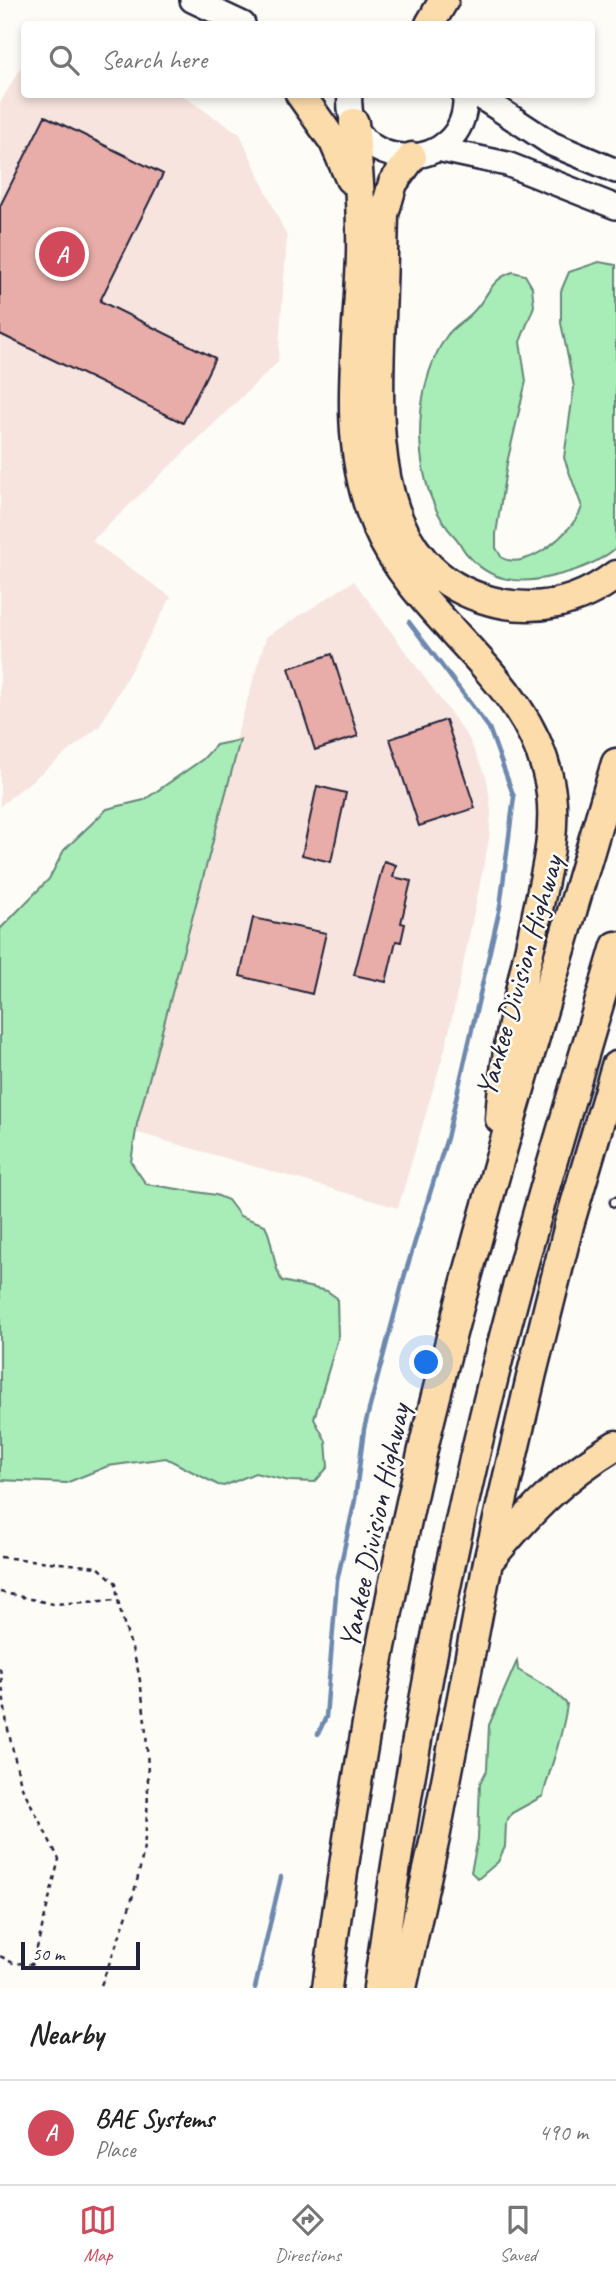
<!DOCTYPE html>
<style>
:root{--surface:#fff;--page:#f2f2f2;--text:#222;--muted:#767676;--line:#e0e0e0;--accent:#d1495b}
body{margin:0;font-family:Caveat,sans-serif;background:var(--page);color:var(--text)}
.scale{position:absolute;left:21px;bottom:18px;width:119px;box-sizing:border-box;padding-left:7px;border:4px solid #22223b;border-top:0;font-size:19px;line-height:24px;white-space:nowrap;color:#22223b;-webkit-text-stroke:5px #fdfcf7;paint-order:stroke}
.you{position:absolute;left:427px;top:1363px;width:24px;height:24px;margin:-18px;border:5px solid #fff;border-radius:50%;background:#1a73e8;box-shadow:0 0 0 10px #1a73e833}
.badge{display:grid;place-items:center;width:46px;height:46px;border-radius:50%;background:var(--accent);color:#fff;font-size:23px;font-weight:700}
.pin{position:absolute;translate:-50% -50%;border:4px solid #fff;box-shadow:0 2px 7px #0006}
.list{margin:0;padding:0;list-style:none}
h2{display:flex;justify-content:space-between;align-items:center;height:91px;margin:0;padding:0 28px;font-size:30px}
h2 small{font-size:23px;font-weight:400;color:var(--muted)}
.list li{display:grid;grid-template-columns:46px 1fr auto;gap:21px;align-items:center;box-sizing:border-box;height:105px;padding:0 28px;border-top:2px solid var(--line)}
.list b{display:block;font-size:26px;white-space:nowrap}
.list p{margin:0;font-size:23px;white-space:nowrap;color:var(--muted)}
.list em{font-size:23px;font-style:normal;color:var(--muted)}
.icon{flex:none;width:38px;height:38px;fill:none;stroke:currentColor;stroke-width:2;stroke-linecap:round;stroke-linejoin:round}
.map{position:relative;flex:none;width:616px;height:1988px;overflow:hidden}
.search{position:absolute;background:var(--surface);box-shadow:0 4px 10px #0003;left:21px;right:21px;top:21px;height:77px;display:flex;align-items:center;gap:18px;box-sizing:border-box;padding:0 24px;border-radius:7px;color:var(--muted);font-size:26px}
.sheet{height:196px;background:var(--surface)}
nav{display:flex;justify-content:space-around;align-items:center;box-sizing:border-box;height:98px;border-top:2px solid var(--line);background:var(--surface);font-size:19px;color:var(--muted)}
nav a{display:grid;justify-items:center;gap:4px}
nav .on{color:var(--accent)}
.map>svg:first-child{display:block}
</style>
<div class="map">
<svg width="616" height="1988" viewBox="0 0 616 1988">
<rect width="100%" height="100%" fill="#fdfcf7"/>
<filter id="ink" filterUnits="userSpaceOnUse"><feTurbulence type="fractalNoise" baseFrequency=".0143" numOctaves="2"/><feDisplacementMap in="SourceGraphic" scale="14" xChannelSelector="R" yChannelSelector="G"/><feConvolveMatrix kernelMatrix="1 2 1 2 8 2 1 2 1" color-interpolation-filters="sRGB"/></filter>
<g filter="url(#ink)">
<path fill="#f7e4df" d="M24,62V94L181,95L240,134L287,237L278,362L92,541L171,597L100,726L0,806V103Z
M354,581L468,737L487,779L491,810L489,840L447,1042L398,1208L121,1128L266,637Z"/>
<path fill="#a8ecb7" stroke="#658779" stroke-width="2" d="M599,262L616,265V548C598,563 577,571 554,576C520,585 490,582 467,554C462,549 460,542 455,537C410,490 410,390 446,337C453,326 465,321 473,312C489,296 490,279 513,272L525,275L532,287L534,306L520,342L526,381L507,463L496,534V548L502,558C527,572 574,531 582,507L564,458L574,387L561,323V291L569,272Z
M240,740L137,1124L131,1162L146,1184L216,1195L228,1200L240,1216L265,1225C274,1243 272,1264 282,1281L327,1291L337,1298L338,1338L314,1419L326,1441L328,1467L315,1482L289,1481L255,1473L224,1486L218,1485L166,1458L108,1466L66,1483L0,1480V929L49,879L64,850L107,809L144,800L203,759L216,745Z
M517,1661L518,1670L552,1690L567,1704C563,1737 551,1764 543,1796L512,1813L506,1822L505,1847L498,1862L478,1879L471,1872L478,1839L480,1783L487,1770L489,1725Z"/>
<g fill="none" stroke-linecap="round" stroke-linejoin="round">
<path stroke="#6e89ae" stroke-width="4.5" d="M318,1734L326,1717L337,1581L355,1500L364,1429L405,1274L447,1138L500,907L514,797L489,728L409,622
M255,1988L281,1877"/>
</g>
<path fill="#e8ada8" stroke="#22223b" stroke-width="2" d="M45,116L163,174L100,301L215,358L183,423L0,334V206Z
M332,654L358,736L315,750L289,668Z
M446,720L475,808L419,826L390,739Z
M317,786L346,793L331,862L302,855Z
M384,861L396,865L393,877L411,881L401,923L405,924L401,942L396,941L386,982L354,975Z
M253,918L326,933L312,994L240,976Z"/>
<g fill="none" stroke-linecap="round" stroke-linejoin="round">
<g stroke="#22223b" stroke-width="13">
<path id="service" d="M615,1202H616"/>
</g>
<g stroke="#22223b" stroke-width="28">
<path id="secondary" d="M192,0L243,24
M350,94C342,175 470,179 465,94
M476,94L552,144L616,171
M437,149L507,164L616,207"/>
</g>
<g stroke="#22223b" stroke-width="33">
<path id="motorway" d="M430,24L444,0
M300,94L334,142L350,179
M354,123C358,167 362,211 361,256C358,344 340,441 376,525C418,625 536,679 551,793C556,833 546,871 538,909C524,979 504,1048 500,1119
M412,157L393,183L384,214C383,257 382,299 380,342C377,438 374,570 491,601C536,613 579,603 616,575
M492,1557C531,1510 563,1477 616,1445
M327,1988C351,1800 384,1612 428,1428C483,1204 551,984 616,763
M378,1988C406,1784 443,1580 493,1380C529,1234 574,1090 616,946
M402,1988L435,1838L488,1562L532,1373L569,1225L616,1066"/>
</g>
<path stroke="#22223b" stroke-width="2.5" stroke-dasharray="5 5" stroke-linecap="butt" d="M0,1557L98,1567L116,1583C118,1618 135,1648 140,1681C148,1734 151,1793 144,1846C137,1895 117,1942 100,1988
M0,1592L53,1604L117,1600
M0,1668L7,1725L21,1785L59,1859L33,1964L13,1963L0,1956"/>
<use href="#service" stroke="#fdfcf7" stroke-width="8"/>
<use href="#secondary" stroke="#fdfcf7" stroke-width="23"/>
<use href="#motorway" stroke="#fddcac" stroke-width="28"/>
</g>
</g>
<g text-anchor="middle" dominant-baseline="central" stroke-width="5" stroke-linejoin="round" paint-order="stroke">
<g font-size="30" fill="#22223b" stroke="#fdfcf7">
<text transform="translate(519 976) rotate(-74)">Yankee Division Highway</text>
<text transform="translate(374 1526) rotate(-78)">Yankee Division Highway</text>
</g>
</g>
</svg>
<div class="scale">50 m</div>
<div class="you"></div>
<div class="pin badge" style="left:62px;top:254px">A</div>
<div class="search"><svg class="icon" aria-label="search" viewBox="0 0 24 24"><circle cx="10" cy="10" r="6"/><path d="M15 15l6 6"/></svg>Search here</div>
</div>
<section class="sheet">
<h2>Nearby<small></small></h2>
<ul class="list">
<li><span class="badge">A</span><div><b>BAE Systems</b><p>Place</p></div><em>490 m</em></li>
</ul>
</section>
<nav>
<a class="on"><svg class="icon" aria-label="map" viewBox="0 0 24 24"><path d="M3 6l6-2 6 2 6-2v14l-6 2-6-2-6 2zM9 4v14M15 6v14"/></svg>Map</a>
<a><svg class="icon" aria-label="directions" viewBox="0 0 24 24"><path d="M12 3l9 9-9 9-9-9zM9 14v-3h6M13 9l2 2-2 2"/></svg>Directions</a>
<a><svg class="icon" aria-label="saved" viewBox="0 0 24 24"><path d="M7 4h10v16l-5-4-5 4z"/></svg>Saved</a>
</nav>
